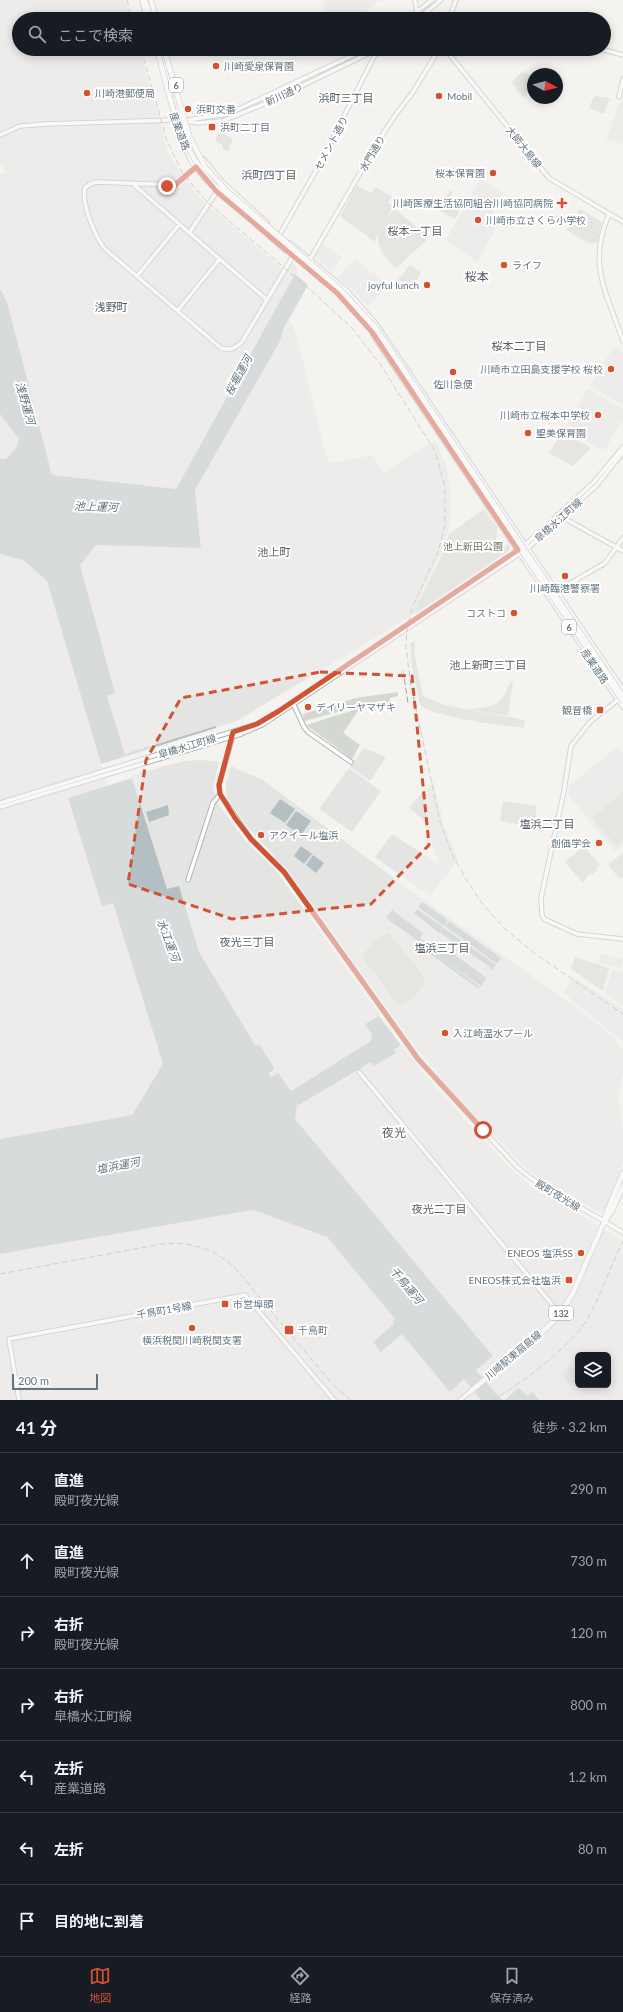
<!DOCTYPE html>
<html lang="ja">
<meta charset="utf-8">
<style>
:root{--surface:#171b24;--page:#242831;--text:#f1f3f6;--muted:#9ea1a6;--line:#363941;--accent:#d15333}
body{margin:0;font-family:Lato,"Noto Sans JP",sans-serif;background:var(--page);color:var(--text)}
.controls{position:absolute;right:12px;bottom:12px;display:grid;overflow:hidden;border-radius:6px;box-shadow:0 2px 10px #0003}
.controls button{width:36px;height:36px;display:grid;place-items:center;padding:0;border:0;border-bottom:1px solid var(--line);background:var(--surface);color:var(--text);font:20px sans-serif}
.compass{position:absolute;left:527px;top:68px;width:36px;height:36px;border-radius:50%;background:var(--surface);box-shadow:0 2px 10px #0003;rotate:97deg}
.scale{position:absolute;left:12px;bottom:10px;width:86px;box-sizing:border-box;padding-left:4px;border:2px solid #65747e;border-top:0;font-size:11px;line-height:14px;white-space:nowrap;color:#65747e;-webkit-text-stroke:3px #fff;paint-order:stroke}
.stop{position:absolute;width:12px;height:12px;margin:-9px;border:3px solid #d15333;border-radius:50%;background:#fff}
.stop.end{background:#d15333;border-color:#fff;box-shadow:0 1px 4px #0008}
.list{margin:0;padding:0;list-style:none}
h2{display:flex;justify-content:space-between;align-items:center;height:52px;margin:0;padding:0 16px;font-size:17px}
h2 small{font-size:13px;font-weight:400;color:var(--muted)}
.list li{display:grid;grid-template-columns:26px 1fr auto;gap:12px;align-items:center;box-sizing:border-box;height:72px;padding:0 16px;border-top:1px solid var(--line)}
.list b{display:block;font-size:15px;white-space:nowrap}
.list p{margin:0;font-size:13px;white-space:nowrap;color:var(--muted)}
.list em{font-size:13px;font-style:normal;color:var(--muted)}
.icon{flex:none;width:22px;height:22px;fill:none;stroke:currentColor;stroke-width:2;stroke-linecap:round;stroke-linejoin:round}
.map{position:relative;flex:none;width:623px;height:1400px;overflow:hidden}
.search{position:absolute;background:var(--surface);box-shadow:0 2px 10px #0003;left:12px;right:12px;top:12px;height:44px;display:flex;align-items:center;gap:10px;box-sizing:border-box;padding:0 14px;border-radius:22px;color:var(--muted);font-size:15px}
.sheet{height:556px;background:var(--surface)}
nav{display:flex;justify-content:space-around;align-items:center;box-sizing:border-box;height:56px;border-top:1px solid var(--line);background:var(--surface);font-size:11px;color:var(--muted)}
nav a{display:grid;justify-items:center;gap:2px}
nav .on{color:var(--accent)}
.map>svg:first-child{display:block}
</style>
<div class="map">
<svg width="623" height="1400" viewBox="0 0 623 1400">
<rect width="100%" height="100%" fill="#f4f3f0"/>
<path fill="#e4e5e3" fill-rule="evenodd" d="M0,0H126L131,19H19V49H139L168,151L178,170L190,186L203,201L284,270L289,264H293L299,269L176,489L52,475L15,335L0,289V174H5L3,165L0,164Z
M323,0H379L358,19H330L325,16Z
M621,99H623V144L606,139Z
M480,179L504,193L493,214L499,218V221L478,262L446,240Z
M323,243L342,258L331,271L316,258L315,255Z
M355,258L371,272L354,291L338,278Z
M372,272L388,286L367,306L355,292Z
M289,319L296,333L327,459L332,463L373,455L383,473L435,440L446,465L451,490V518L444,546L420,596L415,612L400,623L235,722L125,754L107,696L115,693L80,565L96,545L201,548L195,490L280,341Z
M614,346L623,352V405L590,386Z
M588,389L623,409V423L621,422L604,451L564,429Z
M0,414L19,439L16,448L6,459H0Z
M0,554L23,560L47,581L107,785L68,798L102,906L113,903L163,1064L132,1115L0,1139Z
M618,746L623,753V845L615,852L568,794L570,785Z
M364,748L386,757L370,781L350,767Z
M201,760L219,762L213,788L219,805L246,842L275,869L380,1015L365,1024L372,1035V1041L290,1091L271,1077L269,1073L275,1069L258,1044L255,1045L199,952L179,886L167,890L131,775L185,761Z
M231,766L263,780L399,882L587,1015L616,1039V1043L623,1050V1073L619,1097L623,1133V1162L620,1176L603,1212L600,1213L530,1172L447,1087L411,1041L288,871L247,826L228,799L226,794V783Z
M349,768L381,791L352,832L319,809Z
M433,780L444,826L458,860L430,896L375,857L392,834L440,865L423,819L409,808Z
M600,954L623,959L622,968L598,963Z
M613,969L623,972V1006L605,993Z
M573,977L623,1009V1042L563,993Z
M402,1045L432,1083L510,1168L538,1192L564,1205L623,1241V1400H539L533,1392L527,1396L519,1388L502,1400L476,1369L493,1356L295,1119L297,1106L372,1062L374,1066L395,1053L394,1050ZM578,1355H608V1385H578Z
M253,1210L327,1237L395,1319L381,1352L402,1334L450,1391L464,1379L481,1400H0V1254Z"/>
<path fill="#d3d8d0" d="M522,72L533,76V85L523,98L511,82Z
M594,96L610,98L604,114L589,108Z
M219,132L233,139L228,151L222,149L223,145L215,141Z
M357,185L371,193L376,187L392,197L388,203L393,207L387,217L395,209L426,235V241L396,268C385,257 377,249 378,233L375,242L340,216Z
M450,190L453,192L450,197L463,204L455,219L439,210Z
M580,209L602,222L597,243H588L566,230Z
M410,265L421,272L412,290L397,281Z
M562,432L591,448L573,466L549,453Z
M484,509L497,527L496,552L509,544L510,550L415,614L418,603L439,561L449,534Z
M415,640V656L423,696L445,705L525,720L524,727C510,729 433,715 423,707C421,706 420,704 419,702L412,666L410,644Z
M513,680L508,716L468,709C480,708 493,708 502,699C507,693 507,685 513,680Z
M398,692V696L390,698V705L360,706L304,721L303,714L356,698Z
M357,709L358,711L343,733L360,745L352,759L306,725Z
M623,792V840L616,846L592,818Z
M503,801L537,806L534,827L500,821Z
M584,846L600,865L596,868L597,870L592,875L590,873L583,883L565,862Z
M621,854H623V877L620,879L608,865Z
M389,933L421,973L425,983L414,997L399,1006L363,958C366,947 378,935 389,933Z
M575,957L609,968L603,991L571,969Z
M570,1365L578,1374V1379L570,1386L560,1374Z"/>
<path fill="#b4bfc3" d="M295,274L308,285L284,328L280,341L195,490L201,548L96,545L80,565L115,693L107,696L125,754L216,726V728L101,764L47,581L23,560L0,554V459H6L16,448L19,439L0,414V289L7,302L52,475L176,489Z
M132,778L167,889L179,886L199,952L255,1045L259,1044L275,1069L269,1073L271,1077L278,1073L291,1091L371,1041L372,1035L365,1024L379,1016L401,1045L394,1050L396,1053L374,1066L371,1062L297,1106L295,1119L493,1356L476,1370L502,1400H481L464,1379L450,1392L402,1334L381,1352L373,1342L394,1324L392,1322L395,1319L327,1237L253,1210L0,1254V1139L132,1115L163,1064L113,903L102,906L68,798Z
M280,799L295,809L285,823L270,813Z
M168,805L169,815L149,822L146,812Z
M296,811L311,821L301,835L286,825Z
M301,846L312,854L304,864L294,856Z
M313,855L324,863L316,873L306,865Z
M422,902L448,920L444,926L418,907Z
M417,909L443,927L439,933L414,913Z
M392,910L423,933L420,938L426,942L424,945L386,918Z
M449,921L501,958L497,964L445,926Z
M444,928L496,965L492,971L490,967L443,935L440,932Z
M433,943L436,945L438,943L487,978L481,986L441,958L480,987L479,989L427,952Z
M519,1388L527,1396L533,1392L539,1400H504Z"/>
<g fill="none" stroke-linecap="round" stroke-linejoin="round">
<g stroke="#adb3b6" stroke-width="5.5">
<path id="secondary" d="M415,0L417,13
M408,19L432,0
M418,19L441,0
M449,19L456,0
M445,49L549,178L623,222
M601,49L623,55
M619,97L623,79
M187,120L228,114L366,49
M0,135L20,126L46,124L175,120L198,123L222,121L264,104L378,49
M197,166L175,185L97,182L90,184L85,188C81,204 95,235 104,248L221,348C230,351 235,348 242,342L293,256
M133,184L266,299
M609,214C587,265 607,293 623,341
M189,233L218,190
M280,234L317,169L378,49
M309,261L381,137L394,117L413,92L439,49
M137,276L179,225
M178,310L219,260
M562,517L623,551
M524,546L594,482L623,447
M557,591L605,563L623,538
M619,699L590,722L571,746L564,791L541,898L542,915L544,919L577,934L623,939
M293,703L304,727L308,732L351,762
M233,735L219,785L220,794L251,839L284,872L418,1059L517,1167C550,1195 588,1209 623,1233
M0,803L257,724L279,711L519,550
M0,807L241,734L262,725L528,548L597,485L623,452
M188,880L213,803L220,794
M359,1072L560,1314
M19,1400L9,1339L245,1295L334,1400
M460,1400L471,1391"/>
</g>
<g stroke="#aeb3b6" stroke-width="6">
<path id="primary" d="M142,0L147,19
M178,128L190,159L205,179L285,250
M203,159L222,182L267,223
M290,243L346,290L376,324L623,690
M373,335L623,707"/>
</g>
<g stroke="#aeb2b5" stroke-width="6">
<path id="highway" d="M145,0L151,19
M151,0L156,19
M160,49L171,95
M604,1222L605,1216L623,1173
M471,1391L548,1327L560,1314L573,1293L604,1222L612,1211L623,1186"/>
</g>
<use href="#secondary" stroke="#fff" stroke-width="3.5"/>
<use href="#primary" stroke="#fff" stroke-width="4"/>
<use href="#highway" stroke="#fff" stroke-width="4.5"/>
<path stroke="#9da3a7" stroke-width="1" stroke-dasharray="6 3" stroke-linecap="butt" d="M127,0L132,19
M141,49L167,141L183,174L208,203L314,293L353,329L380,364L435,451L445,487V525L438,552L412,608L407,629L406,647L410,680L440,822L453,856L467,881L481,902L504,928L534,953L623,1014
M403,670L408,703
M0,1274L162,1244C190,1241 216,1249 236,1269L333,1385L351,1400
M492,1400C519,1386 570,1347 586,1321C601,1296 610,1267 623,1241"/>
<g stroke="#aeb2b5" stroke-width="6" stroke-linecap="butt">
<path id="highway-bridge" d="M157,49C170,97 178,147 213,184L348,301L373,330L397,365L623,702
M164,49L189,135L205,167L227,191L338,287L376,328L623,696"/>
</g>
<use href="#highway-bridge" stroke="#fff" stroke-width="4.5"/>
</g>
<g fill="none" stroke-linecap="round" stroke-linejoin="round">
<path stroke="#d15333" stroke-width="5" d="M167,186L175,185L196,167L217,192L337,293L372,332L518,550L279,711L257,724L233,732L219,785L220,794L235,818L251,839L284,872L418,1059L483,1130"/>
</g>
<path d="M0 0H623V1400H0ZM320,672L412,676L429,845L371,904L232,919L128,884L146,760L181,698Z" fill="#f4f3f0" fill-opacity=".55" fill-rule="evenodd"/>
<path fill="none" stroke="#d15333" stroke-width="3" stroke-dasharray="8 5" stroke-linejoin="round" d="M320,672L412,676L429,845L371,904L232,919L128,884L146,760L181,698Z"/>
<g fill="#d15333" stroke="#fff" stroke-width="1.5">
<circle cx="216" cy="66" r="4"/>
<circle cx="87" cy="93" r="4"/>
<circle cx="439" cy="96" r="4"/>
<circle cx="188" cy="109" r="4"/>
<rect x="208" y="123" width="8" height="8" rx="2"/>
<circle cx="493" cy="173" r="4"/>
<path d="M560 197h4v4h4v4h-4v4h-4v-4h-4v-4h4z"/>
<circle cx="478" cy="220" r="4"/>
<circle cx="504" cy="265" r="4"/>
<circle cx="427" cy="285" r="4"/>
<circle cx="611" cy="369" r="4"/>
<circle cx="453" cy="372" r="4"/>
<circle cx="598" cy="415" r="4"/>
<circle cx="528" cy="433" r="4"/>
<circle cx="565" cy="576" r="4"/>
<circle cx="514" cy="613" r="4"/>
<circle cx="308" cy="707" r="4"/>
<rect x="596" y="706" width="8" height="8" rx="2"/>
<circle cx="261" cy="835" r="4"/>
<circle cx="599" cy="843" r="4"/>
<circle cx="445" cy="1033" r="4"/>
<circle cx="581" cy="1253" r="4"/>
<rect x="565" y="1276" width="8" height="8" rx="2"/>
<rect x="221" y="1300" width="8" height="8" rx="2"/>
<circle cx="192" cy="1328" r="4"/>
<rect x="284" y="1325" width="10" height="10" rx="2"/>
</g>
<g text-anchor="middle" dominant-baseline="central" stroke-width="4" stroke-linejoin="round" paint-order="stroke">
<g fill="#fff" stroke="#939ea5" stroke-width="1">
<rect x="169" y="78" width="14" height="14" rx="3"/>
<rect x="562" y="620" width="14" height="14" rx="3"/>
<rect x="549" y="1306" width="24" height="14" rx="3"/>
</g>
<g font-size="9" font-weight="bold" fill="#65747e">
<text x="176" y="85">6</text>
<text x="569" y="627">6</text>
<text x="561" y="1313">132</text>
</g>
<g font-size="10" fill="#65747e" stroke="#fff" text-anchor="start">
<text x="224" y="66">川崎愛泉保育園</text>
<text x="95" y="93">川崎港郵便局</text>
<text x="447" y="96">Mobil</text>
<text x="196" y="109">浜町交番</text>
<text x="220" y="127">浜町二丁目</text>
<text x="485" y="173" text-anchor="end">桜本保育園</text>
<text x="553" y="203" text-anchor="end">川崎医療生活協同組合川崎協同病院</text>
<text x="486" y="220">川崎市立さくら小学校</text>
<text x="512" y="265">ライフ</text>
<text x="419" y="285" text-anchor="end">joyful lunch</text>
<text x="603" y="369" text-anchor="end">川崎市立田島支援学校 桜校</text>
<text x="453" y="384" text-anchor="middle">佐川急便</text>
<text x="590" y="415" text-anchor="end">川崎市立桜本中学校</text>
<text x="536" y="433">聖美保育園</text>
<text x="565" y="588" text-anchor="middle">川崎臨港警察署</text>
<text x="506" y="613" text-anchor="end">コストコ</text>
<text x="316" y="707">デイリーヤマザキ</text>
<text x="592" y="710" text-anchor="end">観音橋</text>
<text x="269" y="835">アクイール塩浜</text>
<text x="591" y="843" text-anchor="end">創価学会</text>
<text x="453" y="1033">入江崎温水プール</text>
<text x="573" y="1253" text-anchor="end">ENEOS 塩浜SS</text>
<text x="561" y="1280" text-anchor="end">ENEOS株式会社塩浜</text>
<text x="233" y="1304">市営埠頭</text>
<text x="298" y="1330">千鳥町</text>
<text x="192" y="1340" text-anchor="middle">横浜税関川崎税関支署</text>
</g>
<g font-size="10" fill="#65747e" stroke="#fff">
<text transform="translate(284 94) rotate(-25)">新川通り</text>
<text transform="translate(180 131) rotate(70)">産業道路</text>
<text transform="translate(331 143) rotate(-62)">セメント通り</text>
<text transform="translate(524 147) rotate(51)">大師大島線</text>
<text transform="translate(372 153) rotate(-59)">水門通り</text>
<text transform="translate(558 520) rotate(-42)">皐橋水江町線</text>
<text transform="translate(595 666) rotate(56)">産業道路</text>
<text transform="translate(187 746) rotate(-17)">皐橋水江町線</text>
<text transform="translate(558 1195) rotate(31)">殿町夜光線</text>
<text transform="translate(164 1310) rotate(-10)">千鳥町1号線</text>
<text transform="translate(513 1355) rotate(-40)">川崎駅東扇島線</text>
</g>
<g font-size="10" fill="#687664" stroke="#fff">
<text x="473" y="546">池上新田公園</text>
</g>
<g font-size="11" fill="#535d64" stroke="#fff">
<text x="346" y="97">浜町三丁目</text>
<text x="269" y="174">浜町四丁目</text>
<text x="415" y="230">桜本一丁目</text>
<text x="111" y="306">浅野町</text>
<text x="519" y="345">桜本二丁目</text>
<text x="274" y="551">池上町</text>
<text x="488" y="664">池上新町三丁目</text>
<text x="547" y="823">塩浜二丁目</text>
<text x="247" y="941">夜光三丁目</text>
<text x="442" y="947">塩浜三丁目</text>
<text x="439" y="1208">夜光二丁目</text>
</g>
<g font-size="11" font-style="italic" fill="#61757b" stroke="#fff">
<text transform="translate(238 375) rotate(-61)">桜堀運河</text>
<text transform="translate(26 403) rotate(74)">浅野運河</text>
<text transform="translate(96 506) rotate(2)">池上運河</text>
<text transform="translate(169 940) rotate(69)">水江運河</text>
<text transform="translate(118 1165) rotate(-11)">塩浜運河</text>
<text transform="translate(407 1285) rotate(50)">千鳥運河</text>
</g>
<g font-size="12" fill="#535d64" stroke="#fff">
<text x="477" y="276">桜本</text>
<text x="394" y="1132">夜光</text>
</g>
</g>
</svg>
<div class="controls">
<button><svg class="icon" aria-label="layers" viewBox="0 0 24 24"><path d="M12 4l9 5-9 5-9-5zM3 14l9 5 9-5"/></svg></button>
</div>
<svg class="compass" viewBox="-18 -18 36 36"><path d="M0-13l5 13h-10z" fill="#e53935"/><path d="M0 13l5-13h-10z" fill="#9ea1a6"/></svg>
<div class="scale">200 m</div>
<div class="stop" style="left:483px;top:1130px"></div>
<div class="stop end" style="left:167px;top:186px"></div>
<div class="search"><svg class="icon" aria-label="search" viewBox="0 0 24 24"><circle cx="10" cy="10" r="6"/><path d="M15 15l6 6"/></svg>ここで検索</div>
</div>
<section class="sheet">
<h2>41 分<small>徒歩 · 3.2 km</small></h2>
<ul class="list">
<li><svg class="icon" aria-label="ahead" viewBox="0 0 24 24"><path d="M12 20V5M6 11l6-6 6 6"/></svg><div><b>直進</b><p>殿町夜光線</p></div><em>290 m</em></li>
<li><svg class="icon" aria-label="ahead" viewBox="0 0 24 24"><path d="M12 20V5M6 11l6-6 6 6"/></svg><div><b>直進</b><p>殿町夜光線</p></div><em>730 m</em></li>
<li><svg class="icon" aria-label="right" viewBox="0 0 24 24"><path d="M7 20v-9h11M14 6l5 5-5 5"/></svg><div><b>右折</b><p>殿町夜光線</p></div><em>120 m</em></li>
<li><svg class="icon" aria-label="right" viewBox="0 0 24 24"><path d="M7 20v-9h11M14 6l5 5-5 5"/></svg><div><b>右折</b><p>皐橋水江町線</p></div><em>800 m</em></li>
<li><svg class="icon" aria-label="left" viewBox="0 0 24 24"><path d="M17 20v-9H6M10 6l-5 5 5 5"/></svg><div><b>左折</b><p>産業道路</p></div><em>1.2 km</em></li>
<li><svg class="icon" aria-label="left" viewBox="0 0 24 24"><path d="M17 20v-9H6M10 6l-5 5 5 5"/></svg><div><b>左折</b></div><em>80 m</em></li>
<li><svg class="icon" aria-label="arrive" viewBox="0 0 24 24"><path d="M6 21V4h12l-3 4 3 4H6"/></svg><div><b>目的地に到着</b></div></li>
</ul>
</section>
<nav>
<a class="on"><svg class="icon" aria-label="map" viewBox="0 0 24 24"><path d="M3 6l6-2 6 2 6-2v14l-6 2-6-2-6 2zM9 4v14M15 6v14"/></svg>地図</a>
<a><svg class="icon" aria-label="directions" viewBox="0 0 24 24"><path d="M12 3l9 9-9 9-9-9zM9 14v-3h6M13 9l2 2-2 2"/></svg>経路</a>
<a><svg class="icon" aria-label="saved" viewBox="0 0 24 24"><path d="M7 4h10v16l-5-4-5 4z"/></svg>保存済み</a>
</nav>
